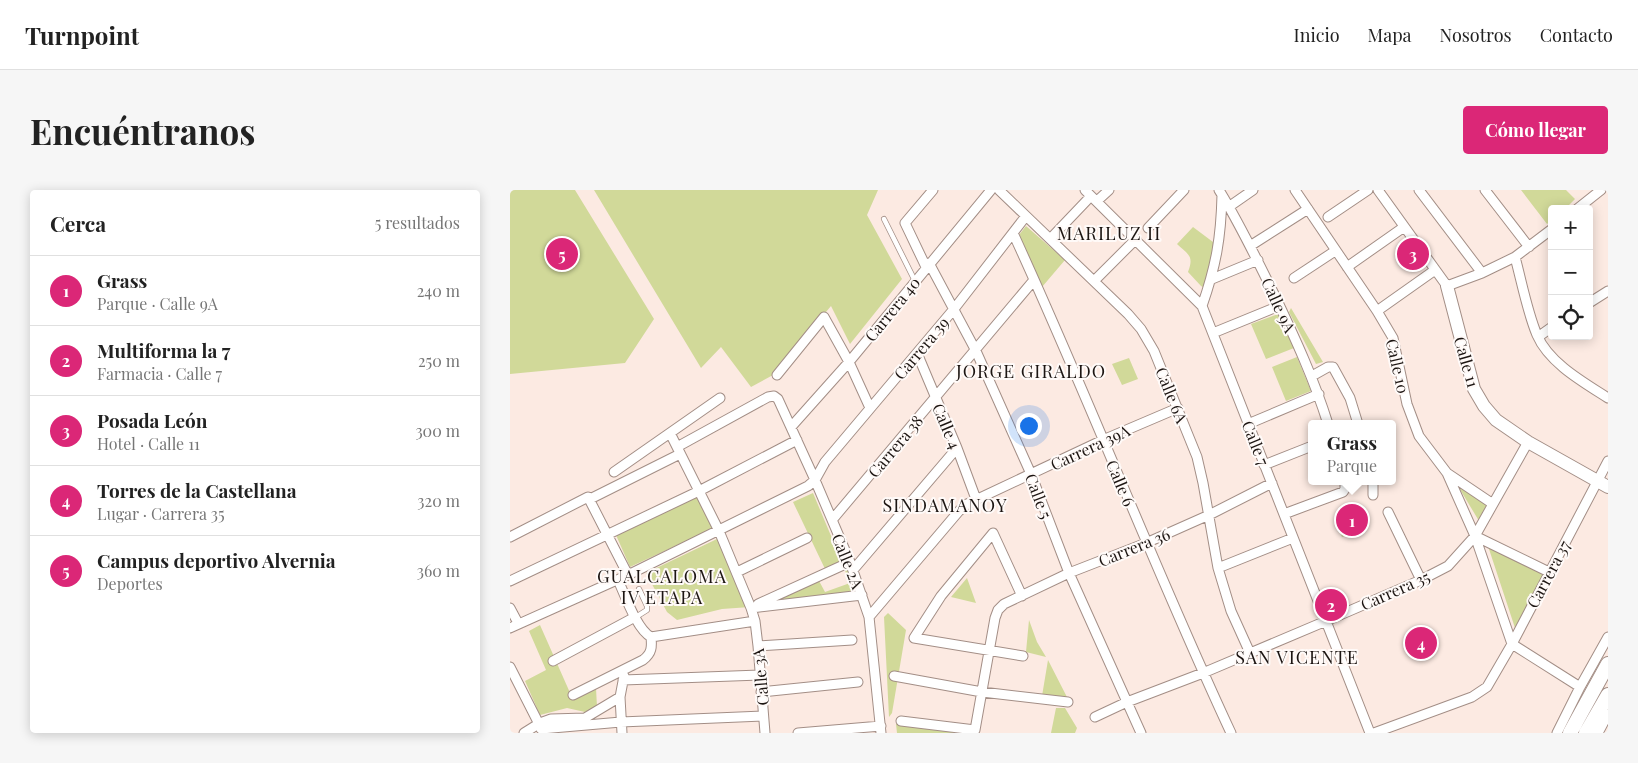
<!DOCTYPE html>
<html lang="es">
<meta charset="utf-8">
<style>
:root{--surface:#fff;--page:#f6f6f6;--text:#222;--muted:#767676;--line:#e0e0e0;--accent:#db2777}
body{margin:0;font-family:"Playfair Display",serif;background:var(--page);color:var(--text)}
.controls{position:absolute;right:15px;top:15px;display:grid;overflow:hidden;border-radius:5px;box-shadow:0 2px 12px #0003}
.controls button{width:45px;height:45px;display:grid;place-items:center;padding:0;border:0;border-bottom:1px solid var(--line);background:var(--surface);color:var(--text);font:25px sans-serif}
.you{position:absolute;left:518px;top:235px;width:18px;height:18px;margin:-12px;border:4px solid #fff;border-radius:50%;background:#1a73e8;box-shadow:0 0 0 8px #1a73e833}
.badge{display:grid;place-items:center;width:32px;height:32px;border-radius:50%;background:var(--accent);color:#fff;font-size:16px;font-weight:700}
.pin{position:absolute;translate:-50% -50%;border:2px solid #fff;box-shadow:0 1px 5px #0006}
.popup{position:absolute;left:798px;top:230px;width:88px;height:65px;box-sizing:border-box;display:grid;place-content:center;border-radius:5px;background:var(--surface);filter:drop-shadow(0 1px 4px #0005);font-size:16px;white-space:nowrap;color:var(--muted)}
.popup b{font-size:19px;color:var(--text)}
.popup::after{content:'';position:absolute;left:50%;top:100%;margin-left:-10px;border:10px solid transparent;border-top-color:var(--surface)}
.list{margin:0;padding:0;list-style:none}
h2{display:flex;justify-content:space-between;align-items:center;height:65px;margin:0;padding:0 20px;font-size:21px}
h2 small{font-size:16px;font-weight:400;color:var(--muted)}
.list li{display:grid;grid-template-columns:32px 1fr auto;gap:15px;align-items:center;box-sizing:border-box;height:70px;padding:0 20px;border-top:1px solid var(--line)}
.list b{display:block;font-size:19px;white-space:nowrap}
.list p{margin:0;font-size:16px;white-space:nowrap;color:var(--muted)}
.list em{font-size:16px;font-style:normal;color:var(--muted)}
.icon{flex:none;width:28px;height:28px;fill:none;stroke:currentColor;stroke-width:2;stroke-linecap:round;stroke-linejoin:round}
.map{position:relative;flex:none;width:1098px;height:543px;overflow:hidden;border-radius:5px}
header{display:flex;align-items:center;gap:30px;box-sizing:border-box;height:70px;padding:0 25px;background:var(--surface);border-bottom:1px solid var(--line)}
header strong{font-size:24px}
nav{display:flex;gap:28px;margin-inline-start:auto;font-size:18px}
.intro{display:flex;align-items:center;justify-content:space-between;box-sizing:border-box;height:120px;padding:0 30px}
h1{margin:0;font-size:35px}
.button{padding:12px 22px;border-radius:5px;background:var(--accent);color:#fff;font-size:18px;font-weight:700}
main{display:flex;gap:30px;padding:0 30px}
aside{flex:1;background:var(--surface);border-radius:5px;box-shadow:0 2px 12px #0003}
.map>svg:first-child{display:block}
</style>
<header>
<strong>Turnpoint</strong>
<nav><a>Inicio</a><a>Mapa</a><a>Nosotros</a><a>Contacto</a></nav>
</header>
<div class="intro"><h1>Encuéntranos</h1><a class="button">Cómo llegar</a></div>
<main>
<aside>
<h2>Cerca<small>5 resultados</small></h2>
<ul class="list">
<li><span class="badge">1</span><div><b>Grass</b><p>Parque · Calle 9A</p></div><em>240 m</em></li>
<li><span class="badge">2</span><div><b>Multiforma la 7</b><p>Farmacia · Calle 7</p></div><em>250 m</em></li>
<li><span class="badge">3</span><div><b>Posada León</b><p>Hotel · Calle 11</p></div><em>300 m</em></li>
<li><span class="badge">4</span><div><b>Torres de la Castellana</b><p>Lugar · Carrera 35</p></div><em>320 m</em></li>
<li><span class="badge">5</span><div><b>Campus deportivo Alvernia</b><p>Deportes</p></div><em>360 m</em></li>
</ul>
</aside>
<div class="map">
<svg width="1098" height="543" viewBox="0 0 1098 543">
<rect width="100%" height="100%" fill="#fceae2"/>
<path fill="#d1d999" d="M0,0H65L144,129L115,173L0,184Z
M84,0H368L357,25L392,89L340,154L321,116L263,185L241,197L211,157L191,178Z
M1011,0H1056L1065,9L1055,19H1042V30L1037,34Z
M516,36L555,70L532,97L509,45Z
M683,37L707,55L698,100L691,96L678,82C684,66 679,65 667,54Z
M781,118L813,172L806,174L779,122Z
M768,124L784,158L756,169L741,134Z
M787,167L801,201L776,211L762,177Z
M619,168L628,189L612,195L602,174Z
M948,296L981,316L969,331Z
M303,303L332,372L316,381L283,312Z
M188,306L204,338L120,377L106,345Z
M851,316L860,334L832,347L825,327Z
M209,348L240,417L212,419L167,430L157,422L136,383Z
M977,353L1034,383L1005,438Z
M338,374L349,404L256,414L308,389L315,402L340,393L334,378Z
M457,388L466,413L441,407Z
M378,423L396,440L382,523L379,527L374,427Z
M519,430L527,452L536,467L516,462Z
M30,435L61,505L86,498L87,517L75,522L57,518L30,525L15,491L36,480L19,441Z
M538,470L559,511L532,506Z
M546,518H555L567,538L565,543H541Z
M386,534H403L448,542L446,543H387Z"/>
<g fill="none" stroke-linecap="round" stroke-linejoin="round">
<g stroke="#a38e86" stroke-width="6">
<path id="lane" d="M374,29L405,91
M126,427L137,420V416L129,399"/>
</g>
<g stroke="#a38e86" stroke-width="11">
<path id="street" d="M489,0L618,124L631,139L644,161L687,267L693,293L708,378L721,421L740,463
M575,0L692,116L860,543
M709,0C730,34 747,70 765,106C785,148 804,189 818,234
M785,0L867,121L883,148L897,214L909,246L937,283L983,314
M868,0L937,96L972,83L1005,67L1042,39
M909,0L972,83
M975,0L1019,57
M587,11L599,0
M720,16L743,0
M1067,19L1091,0
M818,27L858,0
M638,38L674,0
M503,43C579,208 644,378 721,543
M540,49L581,6
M740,56L798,19
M1005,67C1012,93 1017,121 1027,145C1039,173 1073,192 1098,208
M419,73L466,161L521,284L559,383L631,543
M416,77L395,33L423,0
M837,77L894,37
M784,88L825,61
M702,89L748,70
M584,91L626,49
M1079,113L1098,101
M692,116C706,76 711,48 712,5
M867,121L925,80
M703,143L769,116
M1028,147L1042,137
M407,163L447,258L466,309
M267,185L314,127L339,172L360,218
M802,186L818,177H823L840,208L848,234
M738,234L809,204
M281,237L339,172L481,0
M160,243L167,257L258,207L264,206L268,209L305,290L340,372L359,427L371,543
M167,257L209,341L241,418L245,431L248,456L255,543
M754,275L802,256
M104,282L210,208
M937,283L965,346L1002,454L1070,497
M863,291V305
M80,309L170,264
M878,322L911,390
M774,324L833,302L835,299V291
M322,330L524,90
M965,346L1039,382
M0,347L78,307L118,385
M708,378L783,348
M343,380L447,258
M227,382L297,348
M108,390C115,405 127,440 141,447
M0,391L189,301L287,250
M512,406L483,343L431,406L404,448L513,466
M248,414L340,372
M0,418L8,433
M241,418L352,405
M359,427L449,321L457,314L593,250L668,218
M0,438L118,385L298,296L305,290L315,272L444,119L516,26
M141,447L245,431
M248,456L342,450
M43,471L125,427
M0,477L31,538
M384,486L472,502L558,512
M113,490L250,485
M251,502L348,492
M63,505L133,470C142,463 142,457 141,447
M585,527L617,512L693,483L816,431L911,390L938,376L965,346L1018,252
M391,531L465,540
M31,539L111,532L253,526
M14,543L30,533L41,529L75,528L110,507
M112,543L110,507L114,486
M288,543L371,536
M461,543L465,540L485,428L488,420L494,414L559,383L636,353L699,325L762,293
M864,543L962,507L977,497L1002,454L1098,271
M1047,543L1070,497L1098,447
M1088,543L1098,524"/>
</g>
<g stroke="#a38e86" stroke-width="14">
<path id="secondary" d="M937,96L964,199L974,216L986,230L1018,252L1098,297"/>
</g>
<g stroke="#a38e86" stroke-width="16">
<path id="primary" d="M1060,543L1098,474
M1076,543L1098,505"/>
</g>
<use href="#lane" stroke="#fff" stroke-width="4.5"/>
<use href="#street" stroke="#fff" stroke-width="9"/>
<use href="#secondary" stroke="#fff" stroke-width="12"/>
<use href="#primary" stroke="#fff" stroke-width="14"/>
</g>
<g text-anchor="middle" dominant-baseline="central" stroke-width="4" stroke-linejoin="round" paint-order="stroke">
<g font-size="16" fill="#1c1512" stroke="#fffaf8">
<text transform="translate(769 115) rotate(65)">Calle 9A</text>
<text transform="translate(382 119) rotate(-51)">Carrera 40</text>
<text transform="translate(411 158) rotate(-50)">Carrera 39</text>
<text transform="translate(957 172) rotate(74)">Calle 11</text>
<text transform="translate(888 176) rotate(77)">Calle 10</text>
<text transform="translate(662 205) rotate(68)">Calle 6A</text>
<text transform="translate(437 236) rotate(67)">Calle 4</text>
<text transform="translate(746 253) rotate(68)">Calle 7</text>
<text transform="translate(385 256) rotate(-50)">Carrera 38</text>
<text transform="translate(580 257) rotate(-25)">Carrera 39A</text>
<text transform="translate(611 293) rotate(67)">Calle 6</text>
<text transform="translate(529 306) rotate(69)">Calle 5</text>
<text transform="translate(624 357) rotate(-22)">Carrera 36</text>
<text transform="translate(338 371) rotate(68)">Calle 2A</text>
<text transform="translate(1038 384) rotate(-62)">Carrera 37</text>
<text transform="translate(885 400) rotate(-24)">Carrera 35</text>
<text transform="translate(250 487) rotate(-95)">Calle 3A</text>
</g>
<g font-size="18" letter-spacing="1" fill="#1c1512" stroke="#fffaf8">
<text x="599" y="43">MARILUZ II</text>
<text x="521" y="181">JORGE GIRALDO</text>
<text x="435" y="315">SINDAMANOY</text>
<text x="152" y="386">GUALCALOMA<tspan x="152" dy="21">IV ETAPA</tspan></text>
<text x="787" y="467">SAN VICENTE</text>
</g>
</g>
</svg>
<div class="controls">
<button>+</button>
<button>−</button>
<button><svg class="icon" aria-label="locate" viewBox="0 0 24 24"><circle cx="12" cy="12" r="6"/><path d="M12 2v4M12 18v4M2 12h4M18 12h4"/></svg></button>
</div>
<div class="you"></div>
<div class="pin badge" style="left:842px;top:330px">1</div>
<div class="popup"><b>Grass</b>Parque</div>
<div class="pin badge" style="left:821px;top:415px">2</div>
<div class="pin badge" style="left:903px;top:64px">3</div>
<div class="pin badge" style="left:911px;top:453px">4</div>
<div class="pin badge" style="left:52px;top:64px">5</div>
</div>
</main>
